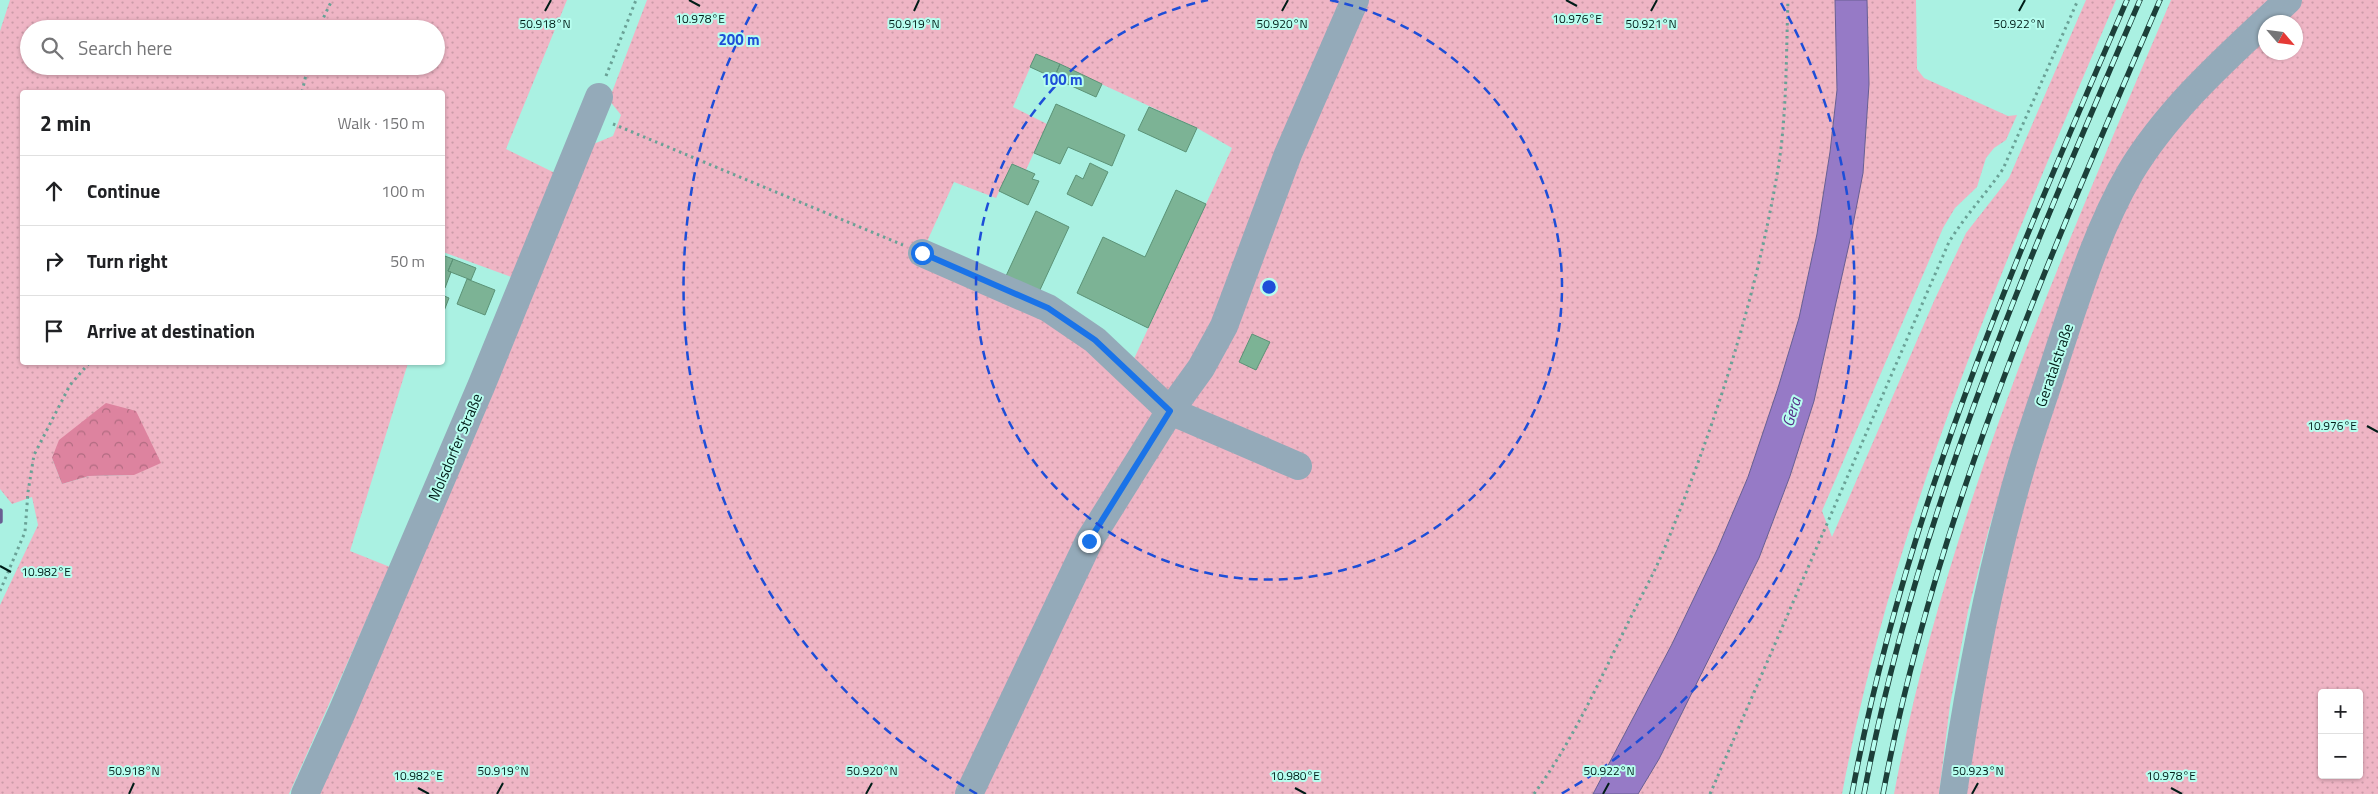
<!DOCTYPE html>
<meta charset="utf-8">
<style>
:root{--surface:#fff;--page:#f6f6f6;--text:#202124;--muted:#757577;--line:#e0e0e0}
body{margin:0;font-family:"Titillium Web",sans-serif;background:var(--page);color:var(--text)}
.controls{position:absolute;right:15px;bottom:15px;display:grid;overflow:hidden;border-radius:5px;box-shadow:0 1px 4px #0004}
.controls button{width:45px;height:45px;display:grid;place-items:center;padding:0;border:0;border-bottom:1px solid var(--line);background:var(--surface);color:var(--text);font:25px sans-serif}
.compass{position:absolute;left:2258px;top:15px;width:45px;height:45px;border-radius:50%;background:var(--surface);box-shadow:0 1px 4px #0004;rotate:118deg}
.stop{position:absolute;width:15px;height:15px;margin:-11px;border:4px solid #1a73e8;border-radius:50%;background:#fff}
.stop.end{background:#1a73e8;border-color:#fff;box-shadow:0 1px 5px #0008}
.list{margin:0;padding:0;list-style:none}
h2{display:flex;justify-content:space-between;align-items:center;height:65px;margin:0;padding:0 20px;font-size:21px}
h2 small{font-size:16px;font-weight:400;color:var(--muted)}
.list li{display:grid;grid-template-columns:32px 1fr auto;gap:15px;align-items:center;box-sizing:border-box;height:70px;padding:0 20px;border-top:1px solid var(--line)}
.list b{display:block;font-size:19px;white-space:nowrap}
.list em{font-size:16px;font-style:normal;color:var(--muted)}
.icon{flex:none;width:28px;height:28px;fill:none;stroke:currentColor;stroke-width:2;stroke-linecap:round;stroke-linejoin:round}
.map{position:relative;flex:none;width:2378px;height:794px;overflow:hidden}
.search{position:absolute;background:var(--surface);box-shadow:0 1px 4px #0004;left:20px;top:20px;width:425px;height:55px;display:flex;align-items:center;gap:12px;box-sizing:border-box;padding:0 18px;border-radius:28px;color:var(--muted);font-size:19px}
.panel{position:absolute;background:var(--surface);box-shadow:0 1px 4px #0004;left:20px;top:90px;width:425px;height:275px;border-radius:5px}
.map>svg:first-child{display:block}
</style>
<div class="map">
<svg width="2378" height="794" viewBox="0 0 2378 794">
<defs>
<pattern id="green-dots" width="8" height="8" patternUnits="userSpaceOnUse" patternTransform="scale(1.25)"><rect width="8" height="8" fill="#efb5c5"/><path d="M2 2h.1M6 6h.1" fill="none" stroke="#cb9ba8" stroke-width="1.8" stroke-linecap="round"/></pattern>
<pattern id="forest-crowns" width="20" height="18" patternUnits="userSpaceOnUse" patternTransform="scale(1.25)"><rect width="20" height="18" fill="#dd839f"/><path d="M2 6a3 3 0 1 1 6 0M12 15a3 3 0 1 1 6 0" fill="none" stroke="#b16b81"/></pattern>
</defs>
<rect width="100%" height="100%" fill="#aaf1e2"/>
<path fill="url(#green-dots)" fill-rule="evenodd" d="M10,0H567L506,149L557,174L514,278L443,252L442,92H22V362L408,363L350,551L390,567L289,794H0V605L38,525L32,497L12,504L0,489V31ZM29,29H436V66H29ZM52,458L134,475L89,476L62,484Z
M647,0H1835L1837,90L1830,152L1817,234L1799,318L1778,388L1748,477L1717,550L1672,644L1593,794H316L591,145L613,136L621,115L609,100ZM1036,54L1197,128L1232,148L1126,376L1032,307L920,257L954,182L996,198L1012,164L1026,170L1047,124L1013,107Z
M1867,0H1916L1917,69L1924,78L2008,116L2017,115L2006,140L1994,148L1986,158L1977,187L1955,208L1943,228L1822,511L1832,537L1934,301L1966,233L2009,178L2086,0H2116C2005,261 1895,513 1842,794H1638L1659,759L1759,558L1790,476L1814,401L1863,173L1869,84Z
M2171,0H2274L2159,112L2023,417L1988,532L1968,611L1950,705L1939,794H1894C1946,516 2061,258 2171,0Z
M2302,0H2378V794H1963L2011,542L2072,341L2109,241L2139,178L2178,123L2265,35L2266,52H2296V22H2279ZM2322,693H2359V775H2322Z"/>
<path fill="url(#forest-crowns)" d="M106,403L136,411L161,463L134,475L89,476L62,484L52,458L59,440Z"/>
<path fill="#967ac6" stroke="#695e92" d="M1835,0H1867L1869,84L1863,173L1850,240L1814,401L1790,476L1759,558L1659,759L1638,794H1593L1672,644L1717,550L1748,477L1778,388L1799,318L1817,234L1830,152L1837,90Z"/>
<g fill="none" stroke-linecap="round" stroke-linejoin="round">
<path stroke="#695e92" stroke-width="5.5" d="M0,511V521"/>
</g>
<path fill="#7cb395" stroke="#5b9276" d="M1036,54L1060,64L1054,78L1030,67Z
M1060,64L1102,84L1096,97L1054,78Z
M1056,104L1125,135L1112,166L1068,147L1060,164L1034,153Z
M1149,107L1197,128L1186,152L1138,130Z
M1090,163L1108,172L1092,206L1067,194L1076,175L1083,179Z
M1012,164L1035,174L1032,179L1039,181L1028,205L999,191Z
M1176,190L1206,204L1148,328L1077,293L1103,237L1145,257Z
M1036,211L1069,227L1039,292L1006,276Z
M442,255L453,259L448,271L451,272L445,288L442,287Z
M453,259L476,268L471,280L448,271Z
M467,279L495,290L485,315L457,304Z
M442,295L449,298L444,311H442Z
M1252,334L1270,342L1256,370L1239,362Z"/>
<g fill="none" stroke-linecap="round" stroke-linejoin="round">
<path stroke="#6aa196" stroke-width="3" stroke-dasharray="2.5 4" stroke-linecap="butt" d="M318,29L332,0
M606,76L636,0
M302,92L308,66
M613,124L903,245
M0,591L25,532L28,492L34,455L70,385L90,362
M1534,794C1572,742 1598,684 1626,627C1639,600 1654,574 1665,547C1715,426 1756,299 1778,169C1787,114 1786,56 1788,0
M1710,794L1949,242C1965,216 1985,195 2003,169L2078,0"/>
<path stroke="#94aab9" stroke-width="28" d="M922,253L1048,308L1095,340L1170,411L1298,466
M305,794L342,712L482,384L599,97
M969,794L1089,541L1170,411L1201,368L1224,326L1288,154L1355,0
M1953,794C1969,682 1990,572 2022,464C2032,429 2045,394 2056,359C2077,296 2097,230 2130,173C2170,106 2232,53 2288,0"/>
<g stroke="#1c3f39" stroke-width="5.5">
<path id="rail" d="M1852,794C1904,514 2015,260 2127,0
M1864,794C1916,516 2029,258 2140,0
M1883,794C1935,516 2049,258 2160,0"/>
</g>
<use href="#rail" stroke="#b7feef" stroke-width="4" stroke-dasharray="11" stroke-linecap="butt"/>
</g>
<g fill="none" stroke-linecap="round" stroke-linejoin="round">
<path stroke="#1a73e8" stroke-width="6" d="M922,253L1048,308L1095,340L1170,411L1089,541"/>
</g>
<path fill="none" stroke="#001d18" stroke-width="2" d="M689,0L700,6M1566,0L1577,6M545,11L551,0M914,11L919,0M1282,11L1288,0M1651,11L1657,0M2019,11L2025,0M2367,426L2378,432M0,566L11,572M418,788L429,794M1295,788L1306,794M2171,788L2182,794M129,794L134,783M497,794L503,783M866,794L872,783M1603,794L1609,783M1972,794L1978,783"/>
<g fill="none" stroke="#1d4ed8" stroke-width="2.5" stroke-dasharray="9 6">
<path d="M1330 0A293 293 0 1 1 1208 0"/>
<path d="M977 794A585 585 0 0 1 757 3M1781 3A585 585 0 0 1 1561 794"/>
</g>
<g text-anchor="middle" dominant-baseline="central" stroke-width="4" stroke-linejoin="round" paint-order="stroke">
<g font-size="15" fill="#001d18" stroke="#b7feef">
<text transform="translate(2054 365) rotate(-71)">Geratalstraße</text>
<text transform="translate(455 447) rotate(-67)">Molsdorfer Straße</text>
</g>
<g font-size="16" font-style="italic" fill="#542c87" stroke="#b7feef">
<text transform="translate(1791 412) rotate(-73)">Gera</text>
</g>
</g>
<g font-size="12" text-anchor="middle" fill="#001d18" stroke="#b7feef" stroke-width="4" stroke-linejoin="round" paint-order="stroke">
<text x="1577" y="23">10.976°E</text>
<text x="700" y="23">10.978°E</text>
<text x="545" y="28">50.918°N</text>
<text x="914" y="28">50.919°N</text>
<text x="1282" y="28">50.920°N</text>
<text x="1651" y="28">50.921°N</text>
<text x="2019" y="28">50.922°N</text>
<text x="2332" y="430">10.976°E</text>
<text x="46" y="576">10.982°E</text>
<text x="134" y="775">50.918°N</text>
<text x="503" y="775">50.919°N</text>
<text x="872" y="775">50.920°N</text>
<text x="1609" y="775">50.922°N</text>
<text x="1978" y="775">50.923°N</text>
<text x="418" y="780">10.982°E</text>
<text x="1295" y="780">10.980°E</text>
<text x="2171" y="780">10.978°E</text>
</g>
<circle cx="1269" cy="287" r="8" fill="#1d4ed8" stroke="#b7feef" stroke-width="2.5"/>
<g font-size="15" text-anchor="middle" font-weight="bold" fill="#1d4ed8" stroke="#b7feef" stroke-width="4" stroke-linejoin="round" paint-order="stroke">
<text x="739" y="45">200 m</text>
<text x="1062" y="85">100 m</text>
</g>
</svg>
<div class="controls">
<button>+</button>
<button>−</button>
</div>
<svg class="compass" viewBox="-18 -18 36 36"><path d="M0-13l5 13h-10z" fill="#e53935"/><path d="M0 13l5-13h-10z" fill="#757577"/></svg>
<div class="stop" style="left:922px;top:253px"></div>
<div class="stop end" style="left:1089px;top:541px"></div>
<div class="search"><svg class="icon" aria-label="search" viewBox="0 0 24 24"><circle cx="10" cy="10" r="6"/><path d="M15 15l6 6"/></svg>Search here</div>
<section class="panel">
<h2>2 min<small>Walk · 150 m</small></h2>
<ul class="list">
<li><svg class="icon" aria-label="ahead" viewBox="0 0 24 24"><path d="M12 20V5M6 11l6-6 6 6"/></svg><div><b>Continue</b></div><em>100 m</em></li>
<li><svg class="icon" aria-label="right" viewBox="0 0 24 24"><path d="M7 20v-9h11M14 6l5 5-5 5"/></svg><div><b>Turn right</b></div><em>50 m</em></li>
<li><svg class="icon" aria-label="arrive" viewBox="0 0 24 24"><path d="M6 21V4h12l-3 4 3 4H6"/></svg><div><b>Arrive at destination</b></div></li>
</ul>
</section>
</div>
